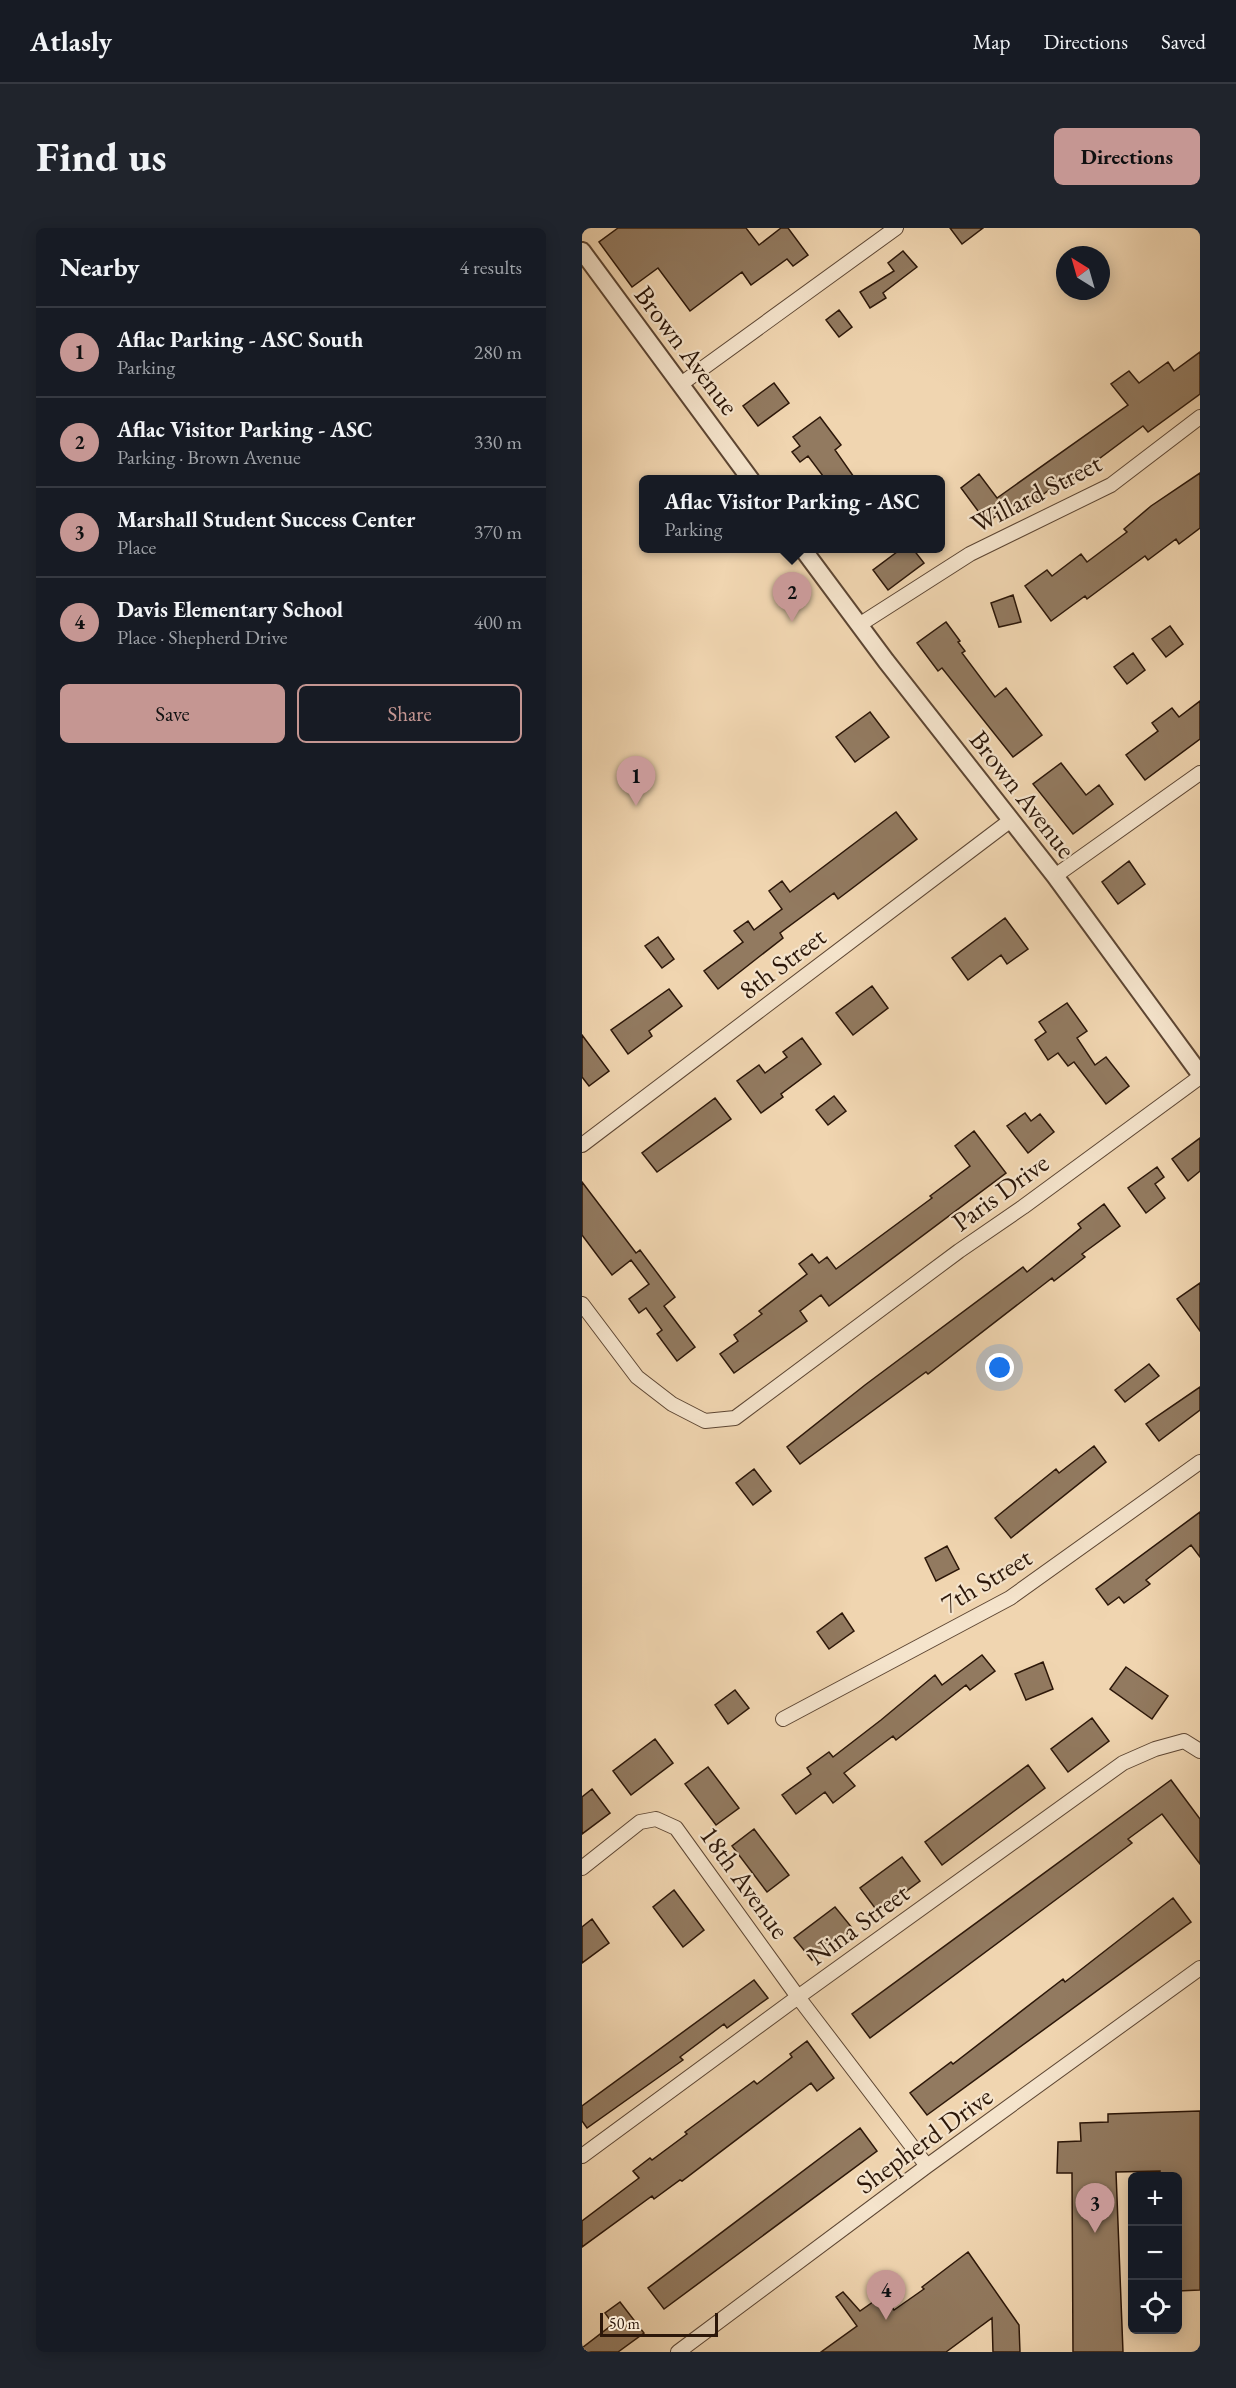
<!DOCTYPE html>
<meta charset="utf-8">
<style>
:root{--surface:#171b24;--page:#20242c;--text:#f1f3f6;--muted:#9ea1a6;--line:#363941;--accent:#c59692}
body{margin:0;font-family:"EB Garamond",serif;background:var(--page);color:var(--text)}
.controls{position:absolute;right:18px;bottom:18px;display:grid;overflow:hidden;border-radius:9px;box-shadow:0 3px 15px #0003}
.controls button{width:54px;height:54px;display:grid;place-items:center;padding:0;border:0;border-bottom:2px solid var(--line);background:var(--surface);color:var(--text);font:30px sans-serif}
.compass{position:absolute;left:474px;top:18px;width:54px;height:54px;border-radius:50%;background:var(--surface);box-shadow:0 3px 15px #0003;rotate:323deg}
.scale{position:absolute;left:18px;bottom:15px;width:118px;box-sizing:border-box;padding-left:6px;border:3px solid #2c1709;border-top:0;font-size:16px;line-height:21px;white-space:nowrap;color:#2c1709;-webkit-text-stroke:4px #f5e4cc;paint-order:stroke}
.you{position:absolute;left:418px;top:1140px;width:21px;height:21px;margin:-15px;border:4px solid #fff;border-radius:50%;background:#1a73e8;box-shadow:0 0 0 9px #1a73e833}
.badge{display:grid;place-items:center;width:39px;height:39px;border-radius:50%;background:var(--accent);color:#111;font-size:20px;font-weight:700}
.pin{position:absolute;translate:-50% -50px;filter:drop-shadow(0 2px 3px #0008)}
.pin::after{content:'';position:absolute;top:32px;width:21px;height:18px;background:inherit;clip-path:polygon(0 0,100% 0,50% 100%)}
.popup{position:absolute;left:57px;top:247px;width:306px;height:78px;box-sizing:border-box;display:grid;place-content:center;border-radius:9px;background:var(--surface);filter:drop-shadow(0 2px 4px #0005);font-size:20px;white-space:nowrap;color:var(--muted)}
.popup b{font-size:22px;color:var(--text)}
.popup::after{content:'';position:absolute;left:50%;top:100%;margin-left:-12px;border:12px solid transparent;border-top-color:var(--surface)}
.list{margin:0;padding:0;list-style:none}
h2{display:flex;justify-content:space-between;align-items:center;height:78px;margin:0;padding:0 24px;font-size:26px}
h2 small{font-size:20px;font-weight:400;color:var(--muted)}
.list li{display:grid;grid-template-columns:39px 1fr auto;gap:18px;align-items:center;box-sizing:border-box;height:90px;padding:0 24px;border-top:2px solid var(--line)}
.list b{display:block;font-size:22px;white-space:nowrap}
.list p{margin:0;font-size:20px;white-space:nowrap;color:var(--muted)}
.list em{font-size:20px;font-style:normal;color:var(--muted)}
.actions{display:flex;gap:12px;padding:18px 24px}
.actions a{flex:1;padding:14px 0;border:2px solid var(--accent);border-radius:9px;text-align:center;font-size:21px;color:var(--accent)}
.actions .main{background:var(--accent);color:#111}
.icon{flex:none;width:33px;height:33px;fill:none;stroke:currentColor;stroke-width:2;stroke-linecap:round;stroke-linejoin:round}
.map{position:relative;flex:none;width:618px;height:2124px;overflow:hidden;border-radius:9px}
header{display:flex;align-items:center;gap:36px;box-sizing:border-box;height:84px;padding:0 30px;background:var(--surface);border-bottom:2px solid var(--line)}
header strong{font-size:28px}
nav{display:flex;gap:33px;margin-inline-start:auto;font-size:21px}
.intro{display:flex;align-items:center;justify-content:space-between;box-sizing:border-box;height:144px;padding:0 36px}
h1{margin:0;font-size:42px}
.button{padding:15px 27px;border-radius:9px;background:var(--accent);color:#111;font-size:21px;font-weight:700}
main{display:flex;gap:36px;padding:0 36px}
aside{flex:1;background:var(--surface);border-radius:9px;box-shadow:0 3px 15px #0003}
.map>svg:first-child{display:block}
</style>
<header>
<strong>Atlasly</strong>
<nav><a>Map</a><a>Directions</a><a>Saved</a></nav>
</header>
<div class="intro"><h1>Find us</h1><a class="button">Directions</a></div>
<main>
<aside>
<h2>Nearby<small>4 results</small></h2>
<ul class="list">
<li><span class="badge">1</span><div><b>Aflac Parking - ASC South</b><p>Parking</p></div><em>280 m</em></li>
<li><span class="badge">2</span><div><b>Aflac Visitor Parking - ASC</b><p>Parking · Brown Avenue</p></div><em>330 m</em></li>
<li><span class="badge">3</span><div><b>Marshall Student Success Center</b><p>Place</p></div><em>370 m</em></li>
<li><span class="badge">4</span><div><b>Davis Elementary School</b><p>Place · Shepherd Drive</p></div><em>400 m</em></li>
</ul>
<div class="actions"><a class="main">Save</a><a>Share</a></div>
</aside>
<div class="map">
<svg width="618" height="2124" viewBox="0 0 618 2124">
<rect width="100%" height="100%" fill="#f0d5b0"/>
<filter id="stains"><feTurbulence type="fractalNoise" baseFrequency=".00333" numOctaves="4"/><feColorMatrix values="0 0 0 0 .2 0 0 0 0 .09 0 0 0 0 .02 0 0 0 .5 -.17"/></filter>
<radialGradient id="worn" r=".72"><stop offset=".6" stop-color="#630" stop-opacity="0"/><stop offset="1" stop-color="#630" stop-opacity=".3"/></radialGradient>
<path fill="#927a60" stroke="#2c1709" stroke-width="1.5" d="M36,0H164L177,17L199,0H206L226,27L211,38L205,31L169,57L160,44L108,83L76,40L50,59L17,14Z
M368,0H401L380,16Z
M321,23L335,39L301,65L304,70L288,80L278,64L312,43L306,35Z
M257,82L270,99L257,109L244,92Z
M618,124V166L566,204L561,198L474,263L471,259L442,281L435,272L405,295L379,260L397,246L415,270L546,177L529,156L547,143L557,155L586,134L592,143Z
M192,155L207,175L176,198L161,178Z
M238,189L259,217L253,222L274,252H244L226,228L218,234L210,224L218,218L211,209Z
M618,245V300L597,316L594,311L566,332L563,328L505,371L503,368L469,393L443,358L465,342L470,348L499,326L505,334L545,304L542,301L569,278Z
M319,321H331L342,335L306,362L291,342Z
M431,367L439,394L417,399L409,375Z
M364,394L378,413L376,414L383,423L380,425L413,469L424,460L460,507L431,529L360,440L356,443L335,415Z
M588,398L601,416L584,429L570,411Z
M551,425L563,442L545,456L532,439Z
M618,473V511L563,552L544,527L576,503L570,495L590,480L597,489Z
M288,484L307,509L273,534L254,509Z
M479,535L504,567L517,557L531,576L491,606L451,556Z
M314,584L335,611L256,671L252,665L198,705L201,710L136,761L122,743L161,714L152,703L166,693L172,702L200,681L187,663L200,653L208,664Z
M547,633L563,656L536,676L520,654Z
M423,690L446,721L425,736L419,727L386,752L370,730Z
M76,709L92,731L80,740L63,718Z
M290,758L306,780L271,807L254,785Z
M87,761L100,778L67,803L70,808L46,826L29,802Z
M485,775L505,803L495,810L513,837L524,829L547,858L524,876L492,834L486,838L476,825L466,832L453,812L464,804L457,794Z
M0,807L27,843L7,858L0,849Z
M220,810L239,836L199,866L201,869L179,885L155,853L177,837L183,845L205,829L201,824Z
M252,868L264,883L246,897L234,882Z
M133,870L149,891L75,944L60,925Z
M443,885L449,893L458,886L472,904L446,925L425,898Z
M392,903L424,945L247,1078L239,1067L218,1083L225,1093L152,1145L138,1126L156,1113L152,1107L180,1086L177,1083L225,1046L217,1036L230,1026L237,1035L245,1029L254,1041L350,970L348,968L388,938L373,918Z
M618,910V943L606,953L590,931Z
M575,939L582,949L573,956L583,970L564,985L546,960Z
M0,954L54,1025L58,1022L93,1069L82,1078L113,1119L95,1133L75,1106L80,1102L64,1080L57,1085L47,1071L67,1056L49,1032L30,1047L0,1007Z
M522,976L538,998L500,1026L503,1029L472,1053L470,1050L346,1146L344,1144L218,1236L205,1219L283,1157L441,1039L445,1044L499,1000L496,996Z
M618,1055V1103L595,1071Z
M567,1136L577,1148L543,1174L533,1162Z
M618,1159V1182L577,1213L564,1196Z
M512,1218L524,1234L429,1310L413,1290L474,1241L477,1245Z
M172,1241L189,1263L171,1277L154,1255Z
M618,1284V1329L609,1317L564,1352L568,1356L542,1375L537,1369L526,1377L514,1361Z
M365,1318L377,1341L354,1353L343,1330Z
M260,1385L272,1403L247,1421L235,1404Z
M400,1427L413,1443L388,1462L384,1457L314,1512L311,1508L262,1545L273,1558L251,1575L243,1564L214,1586L200,1567L229,1546L225,1540L247,1524L251,1529L299,1492L353,1447L360,1457Z
M461,1434L471,1461L444,1472L433,1446Z
M544,1439L586,1468L570,1491L528,1461Z
M153,1462L167,1480L146,1496L133,1477Z
M510,1490L527,1513L486,1544L469,1521Z
M73,1511L91,1535L49,1567L31,1543Z
M446,1537L463,1560L360,1637L343,1614Z
M126,1539L157,1580L134,1597L103,1556Z
M589,1552L618,1591V1636L580,1586L546,1611L550,1615L288,1810L270,1786Z
M10,1561L28,1585L0,1606V1569Z
M172,1601L207,1647L185,1664L150,1618Z
M320,1629L338,1653L296,1684L278,1660Z
M92,1662L122,1702L101,1719L71,1679Z
M591,1670L609,1694L345,1887L328,1865L369,1834L371,1836L481,1751L483,1754Z
M253,1679L271,1701L230,1732L212,1710Z
M10,1691L27,1715L0,1735V1699Z
M172,1752L186,1770L145,1800L142,1796L98,1829L101,1832L5,1900L0,1893V1878Z
M225,1813L252,1850L235,1863L229,1855L100,1953L98,1952L72,1971L70,1968L0,2019V1993L57,1950L51,1943L68,1930L70,1932L105,1906L103,1904L172,1853L175,1856L210,1829L208,1826Z
M618,1883V2062L596,2063V1948H578V1943L534,1944L541,2124H491L490,1945H475L476,1914L499,1913L498,1895L526,1894V1886Z
M278,1900L295,1923L82,2081L66,2060Z
M386,2024L437,2097L438,2124H411L410,2090L364,2124H239L275,2098L254,2069L261,2064L278,2083L301,2067L312,2082L342,2061L340,2059Z
M38,2074L62,2105L36,2124H0V2120L31,2096L23,2085Z"/>
<g fill="none" stroke-linecap="round" stroke-linejoin="round">
<g stroke="#5d4633" stroke-width="16">
<path id="minor" d="M99,156L314,0
M277,397L388,326L529,257L618,189
M473,648L618,545
M0,917L429,592
M0,1076L55,1149L90,1176L123,1193L153,1190L377,1023L441,979L618,849
M201,1491L428,1370L618,1234
M0,1640L58,1594L74,1591L94,1600L216,1769L345,1938
M0,1928L216,1769L541,1535L573,1521L602,1513L618,1523
M96,2124L345,1938L618,1740"/>
</g>
<g stroke="#5d4633" stroke-width="20">
<path id="tertiary" d="M0,23L169,252
M220,320L304,433L473,648L618,846"/>
</g>
<use href="#minor" stroke="#f5e4cc" stroke-width="14"/>
<use href="#tertiary" stroke="#f5e4cc" stroke-width="16"/>
</g>
<g text-anchor="middle" dominant-baseline="central" stroke-width="4.5" stroke-linejoin="round" paint-order="stroke">
<g font-size="27" fill="#2c1709" stroke="#f5e4cc">
<text transform="translate(105 122) rotate(53)">Brown Avenue</text>
<text transform="translate(454 265) rotate(-27)">Willard Street</text>
<text transform="translate(441 566) rotate(52)">Brown Avenue</text>
<text transform="translate(200 735) rotate(-37)">8th Street</text>
<text transform="translate(418 964) rotate(-36)">Paris Drive</text>
<text transform="translate(404 1352) rotate(-31)">7th Street</text>
<text transform="translate(163 1654) rotate(54)">18th Avenue</text>
<text transform="translate(276 1696) rotate(-36)">Nina Street</text>
<text transform="translate(342 1912) rotate(-36)">Shepherd Drive</text>
</g>
</g>
<rect width="100%" height="100%" filter="url(#stains)"/>
<rect width="100%" height="100%" fill="url(#worn)"/>
</svg>
<div class="controls">
<button>+</button>
<button>−</button>
<button><svg class="icon" aria-label="locate" viewBox="0 0 24 24"><circle cx="12" cy="12" r="6"/><path d="M12 2v4M12 18v4M2 12h4M18 12h4"/></svg></button>
</div>
<svg class="compass" viewBox="-18 -18 36 36"><path d="M0-13l5 13h-10z" fill="#e53935"/><path d="M0 13l5-13h-10z" fill="#9ea1a6"/></svg>
<div class="scale">50 m</div>
<div class="you"></div>
<div class="pin badge" style="left:54px;top:578px">1</div>
<div class="pin badge" style="left:210px;top:394px">2</div>
<div class="popup"><b>Aflac Visitor Parking - ASC</b>Parking</div>
<div class="pin badge" style="left:513px;top:2005px">3</div>
<div class="pin badge" style="left:304px;top:2092px">4</div>
</div>
</main>
